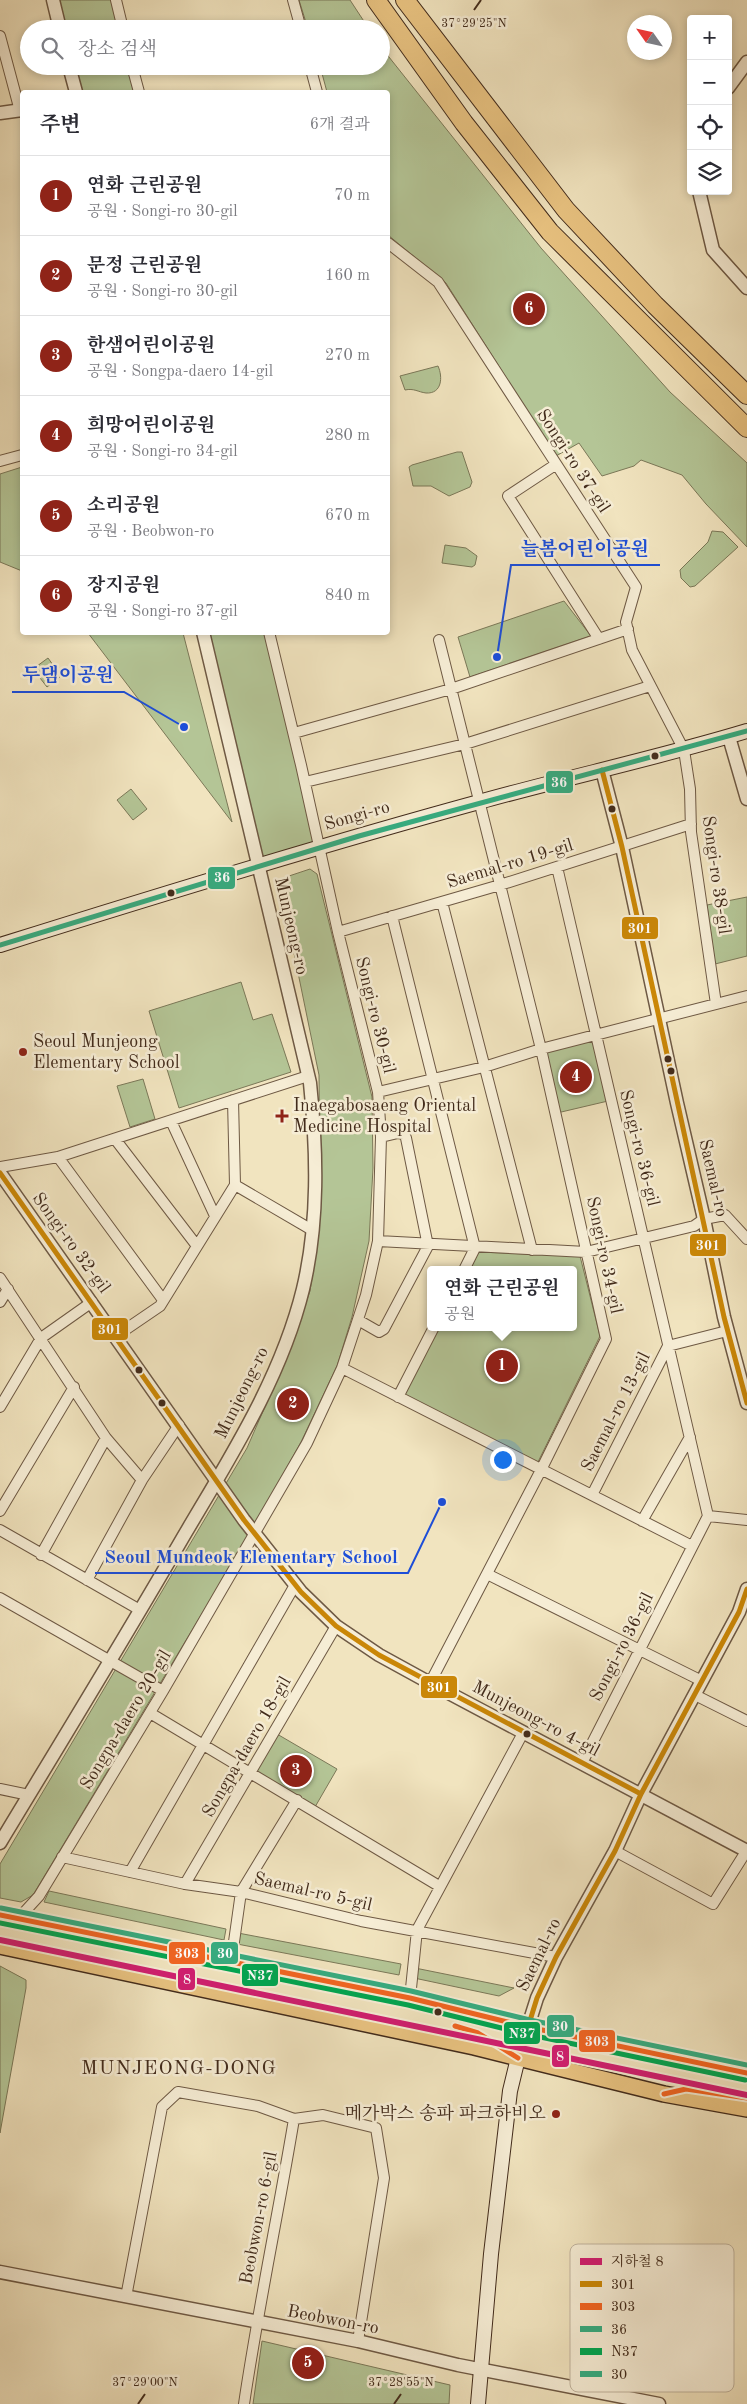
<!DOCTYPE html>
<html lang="ko">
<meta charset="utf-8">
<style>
:root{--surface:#fff;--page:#f2f2f3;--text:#2b2b33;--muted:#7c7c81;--line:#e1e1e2;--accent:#8f2418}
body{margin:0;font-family:"Old Standard TT","Noto Serif KR",serif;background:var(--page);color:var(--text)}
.controls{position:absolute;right:15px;top:15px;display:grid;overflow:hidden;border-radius:5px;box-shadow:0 2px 8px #0003}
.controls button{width:45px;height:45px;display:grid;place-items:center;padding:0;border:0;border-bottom:1px solid var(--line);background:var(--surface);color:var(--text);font:25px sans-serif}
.compass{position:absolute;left:627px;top:15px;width:45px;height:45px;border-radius:50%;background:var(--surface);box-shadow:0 2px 8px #0003;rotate:304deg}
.you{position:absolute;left:502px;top:1459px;width:18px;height:18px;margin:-12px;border:4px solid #fff;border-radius:50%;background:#1a73e8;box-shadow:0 0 0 8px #1a73e833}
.badge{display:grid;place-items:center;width:32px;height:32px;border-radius:50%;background:var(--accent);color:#fff;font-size:16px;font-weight:700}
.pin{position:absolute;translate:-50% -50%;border:2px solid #fff;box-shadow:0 1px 5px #0006}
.popup{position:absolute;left:427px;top:1266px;width:150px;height:65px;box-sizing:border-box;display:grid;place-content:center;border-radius:5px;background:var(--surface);filter:drop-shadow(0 1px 4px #0005);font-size:16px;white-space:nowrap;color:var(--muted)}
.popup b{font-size:19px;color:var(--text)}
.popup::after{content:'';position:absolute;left:50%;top:100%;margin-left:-10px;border:10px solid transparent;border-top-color:var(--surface)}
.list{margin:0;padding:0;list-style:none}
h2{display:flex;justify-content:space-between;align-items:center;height:65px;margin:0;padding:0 20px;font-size:21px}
h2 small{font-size:16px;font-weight:400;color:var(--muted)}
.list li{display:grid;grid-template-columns:32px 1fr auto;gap:15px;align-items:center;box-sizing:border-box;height:80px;padding:0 20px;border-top:1px solid var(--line)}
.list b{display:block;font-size:19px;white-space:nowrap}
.list p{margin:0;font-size:16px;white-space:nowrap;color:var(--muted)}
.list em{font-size:16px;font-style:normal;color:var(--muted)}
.icon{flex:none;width:28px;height:28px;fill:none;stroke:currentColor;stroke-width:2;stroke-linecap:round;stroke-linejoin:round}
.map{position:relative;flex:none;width:747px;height:2404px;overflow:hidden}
.search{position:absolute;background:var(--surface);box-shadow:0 2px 8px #0003;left:20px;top:20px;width:370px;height:55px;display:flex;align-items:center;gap:12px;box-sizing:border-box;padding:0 18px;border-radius:28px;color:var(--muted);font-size:19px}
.panel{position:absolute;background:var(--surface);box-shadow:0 2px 8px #0003;left:20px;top:90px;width:370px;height:545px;border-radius:5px}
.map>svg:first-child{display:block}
</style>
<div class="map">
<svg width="747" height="2404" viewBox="0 0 747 2404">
<rect width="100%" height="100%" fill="#f1e4bf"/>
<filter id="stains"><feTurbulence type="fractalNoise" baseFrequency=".004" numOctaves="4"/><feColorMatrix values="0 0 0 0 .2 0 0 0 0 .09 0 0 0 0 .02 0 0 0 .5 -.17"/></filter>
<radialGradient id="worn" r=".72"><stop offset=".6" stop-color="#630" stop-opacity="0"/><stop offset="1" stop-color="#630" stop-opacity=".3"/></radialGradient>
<path fill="#b4c596" stroke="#7b7858" d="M57,0H114L121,29H64Z
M299,0H350L369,29H308Z
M381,47L541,248L670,392L747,463V547L706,504L682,475L641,460L634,466L602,476L579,443L556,456L446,283L388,235V92H327L320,66H381Z
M74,66H130L136,92H80Z
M438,366C443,377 442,394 426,393C418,392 414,388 405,390L400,376Z
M457,452H462L472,482L470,487L449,496L431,486H413L409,467L412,465Z
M22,467V571L0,562V474Z
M712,531L723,532L738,547L695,586L690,587L681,578L680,570L708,542Z
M445,545L466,548L477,556L475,565L472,567L442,563Z
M564,601L591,636L470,677L458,637Z
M88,633H183L232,822Z
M203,633H269L319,846L259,864Z
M48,658L61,676L47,687L33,669Z
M131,789L147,809L133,820L117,800Z
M310,869L317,874L372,1097L373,1168L369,1241L352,1317L337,1366L301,1442L248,1537L33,1895L21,1902L0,1898V1864L247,1448L287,1356L310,1291L318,1235L320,1184L319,1075L280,885L283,878Z
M747,897V956L715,964L707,905Z
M241,982L253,1020L272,1014L291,1072L179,1108L149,1011Z
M594,1037L608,1101L557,1113L543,1052Z
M143,1079L155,1119L130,1127L117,1086Z
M477,1252L580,1256L600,1336L536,1466L402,1396L438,1327H573V1270H468Z
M277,1734L337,1769L315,1807L255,1772Z
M49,1891L226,1929L224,1940L44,1902Z
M238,1933L401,1964L399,1975L237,1944Z
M0,1966L26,1980V1988L0,2133Z
M415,1968L514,1988L499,1996L414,1978Z
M262,2341L450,2385L449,2404H253Z"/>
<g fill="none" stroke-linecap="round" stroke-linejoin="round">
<g stroke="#6e5944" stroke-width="12">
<path id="minor" d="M116,0L123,29
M293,0L301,29
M0,36L20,111
M132,66L139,92
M310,66L317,92
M388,243L438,282L636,587L626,622L632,650L684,750L690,789L691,832L716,1004
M0,461L22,455
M555,465L508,496L599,639
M294,733L451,689L628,629
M305,782L465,744L650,686
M557,867L708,1516L582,1763
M442,902L532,1250
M392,916L475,1248L464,1270
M338,932L500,885L691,824
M378,1092L484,1067L541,1049L747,996
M171,1121L215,1216
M115,1139L197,1246
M58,1157L163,1300
M0,1167L58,1157L308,1076
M235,1185L312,1230
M378,1241L586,1252L694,1226L704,1219L725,1215L747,1239
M0,1278L106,1438L142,1480
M0,1302L8,1289
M358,1320L379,1332L384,1329L428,1246L406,1138L404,1134L398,1133L381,1137
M116,1336L160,1306L235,1185L233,1100
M342,1368L692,1546
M398,1397L434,1327
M0,1407L41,1338L92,1302
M592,1495L668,1346L727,1331
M0,1511L74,1387
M708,1516L747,1520
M642,1521L690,1437
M0,1530L140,1610
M41,1555L106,1438
M487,1574L702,1681
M87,1580L142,1480L179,1425
M0,1598L163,1691
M430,1683L541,1470L606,1339L541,1049L439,640
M695,1695L747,1721
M150,1713L439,1886
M0,1789L29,1795
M615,1851L713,1904L747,1850
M62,1857L185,1884L241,1892L361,1921L556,1957
M130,1872L295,1585
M185,1884L336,1626
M18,1919L39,1896L163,1691L307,1443L342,1368L366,1295L378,1241L381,1137L378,1092L338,932L301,765L269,632
M231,1963L241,1892L297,1800
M410,1998L417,1930L523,1733
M294,2119L323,2115L376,2128L384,2178L358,2341
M126,2297L162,2107L178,2092L258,2106L294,2119
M244,2404C258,2309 278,2215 294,2119"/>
</g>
<g stroke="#6e5944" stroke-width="15">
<path id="tertiary" d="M53,0L60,29
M69,66L76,92
M728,88L747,62
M0,113L22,110
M699,191L713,250L747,288
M729,737L747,799
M602,770L622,847L677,1103L704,1219L724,1317L747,1403
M0,1173L244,1520L301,1592L336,1626L379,1655L430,1683L747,1851
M0,1843C61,1742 123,1641 182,1539C229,1459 281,1379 303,1289C319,1222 317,1151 310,1083L203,632
M518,2058L537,1998L556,1957L615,1851L641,1794L739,1612L747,1589
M0,2272L358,2341L458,2365L659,2404"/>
</g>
<g stroke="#422b1b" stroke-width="16">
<path id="secondary" d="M0,945C159,895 318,846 479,802C568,777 658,758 747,731
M478,2404L491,2254L510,2091L518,2058"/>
</g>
<g stroke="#422b1b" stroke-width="18">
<path id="primary" d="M0,1915L410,1998L528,2027L747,2073
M0,1946L474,2047L664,2094L747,2109"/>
</g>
<g stroke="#422b1b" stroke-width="20">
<path id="motorway" d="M376,0L464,123L550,232L747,428
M405,0L566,210L655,305L747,395"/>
</g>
<use href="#minor" stroke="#f6edd5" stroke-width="10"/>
<use href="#tertiary" stroke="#f6edd5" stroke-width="12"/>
<use href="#secondary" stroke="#f6edd5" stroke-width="14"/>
<use href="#primary" stroke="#e8c280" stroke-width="15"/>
<use href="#motorway" stroke="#e8c280" stroke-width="18"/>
<g stroke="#f6edd5" stroke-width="9">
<path id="bus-1" d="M602,770L622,847L724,1317L747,1403
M0,1173L244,1520L301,1592L336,1626L379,1655L641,1794
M528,2027L537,1998L556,1957L615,1851L641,1794L739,1612L747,1589"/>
</g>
<g stroke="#f6edd5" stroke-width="9">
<path id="bus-2" d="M0,1915L410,1998L528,2027L747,2073
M455,2026L478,2033L518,2058
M664,2094L686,2089L747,2098"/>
</g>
<g stroke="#f6edd5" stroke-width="9">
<path id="bus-3" d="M0,945L359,836L747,731"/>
</g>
<g stroke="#f6edd5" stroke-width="9">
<path id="bus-4" d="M0,1923L408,2005L526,2034L745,2080"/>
</g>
<g stroke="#f6edd5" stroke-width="9">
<path id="bus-5" d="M1,1908L411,1991L530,2020L747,2065"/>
</g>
<use href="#bus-1" stroke="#ca8707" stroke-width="5"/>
<use href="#bus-2" stroke="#f26522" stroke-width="5"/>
<use href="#bus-3" stroke="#36ac80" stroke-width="5"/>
<use href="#bus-4" stroke="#00a651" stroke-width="5"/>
<use href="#bus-5" stroke="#36ac80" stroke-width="5"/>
<g stroke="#f6edd5" stroke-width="10">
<path id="metro-1" d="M0,1940L747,2095"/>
</g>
<use href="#metro-1" stroke="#d11d70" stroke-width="6"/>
</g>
<path fill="none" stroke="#422b1b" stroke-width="2" d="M474,10L481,0M138,2404L145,2394M394,2404L401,2394"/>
<g fill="#422b1b" stroke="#f6edd5" stroke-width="2">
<circle cx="655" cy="756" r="4.5"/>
<circle cx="612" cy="809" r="4.5"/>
<circle cx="171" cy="893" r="4.5"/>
<circle cx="668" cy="1059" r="4.5"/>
<circle cx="671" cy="1071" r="4.5"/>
<circle cx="139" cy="1370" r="4.5"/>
<circle cx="162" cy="1403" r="4.5"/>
<circle cx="527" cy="1734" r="4.5"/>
<circle cx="438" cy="2012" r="4.5"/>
</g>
<g fill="#8f2418" stroke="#f6edd5" stroke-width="2">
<circle cx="23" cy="1052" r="5"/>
<path d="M279.5 1108.5h5v5h5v5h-5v5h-5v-5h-5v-5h5z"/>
<circle cx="556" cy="2114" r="5"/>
</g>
<g text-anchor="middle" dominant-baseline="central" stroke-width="5" stroke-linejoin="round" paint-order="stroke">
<g font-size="18" fill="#422b1b" stroke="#f6edd5">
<text transform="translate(573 461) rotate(57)">Songi-ro 37-gil</text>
<text transform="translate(357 816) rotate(-16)">Songi-ro</text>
<text transform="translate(510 864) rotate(-17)">Saemal-ro 19-gil</text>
<text transform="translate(716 875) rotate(82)">Songi-ro 38-gil</text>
<text transform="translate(291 926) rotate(77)">Munjeong-ro</text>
<text transform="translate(375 1015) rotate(76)">Songi-ro 30-gil</text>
<text transform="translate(639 1148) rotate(76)">Songi-ro 36-gil</text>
<text transform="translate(713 1178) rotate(77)">Saemal-ro</text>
<text transform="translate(71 1243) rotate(54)">Songi-ro 32-gil</text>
<text transform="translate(604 1255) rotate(78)">Songi-ro 34-gil</text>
<text transform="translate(242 1393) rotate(-64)">Munjeong-ro</text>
<text transform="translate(616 1412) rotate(-63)">Saemal-ro 13-gil</text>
<text transform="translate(622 1647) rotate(-63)">Songi-ro 36-gil</text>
<text transform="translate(536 1719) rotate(28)">Munjeong-ro 4-gil</text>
<text transform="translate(126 1720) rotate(-59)">Songpa-daero 20-gil</text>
<text transform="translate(247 1747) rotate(-60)">Songpa-daero 18-gil</text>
<text transform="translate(313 1892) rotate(13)">Saemal-ro 5-gil</text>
<text transform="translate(539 1955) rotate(-64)">Saemal-ro</text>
<text transform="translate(259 2218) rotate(-79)">Beobwon-ro 6-gil</text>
<text transform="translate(333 2320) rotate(11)">Beobwon-ro</text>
</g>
<g font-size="18" fill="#422b1b" stroke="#f6edd5" text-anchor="start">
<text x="33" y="1042">Seoul Munjeong<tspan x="33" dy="21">Elementary School</tspan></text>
<text x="293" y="1106">Inaegabosaeng Oriental<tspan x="293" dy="21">Medicine Hospital</tspan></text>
<text x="546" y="2114" text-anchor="end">메가박스 송파 파크하비오</text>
</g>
<g font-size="20" letter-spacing="1" fill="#422b1b" stroke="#f6edd5">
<text x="179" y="2069">MUNJEONG-DONG</text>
</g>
</g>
<rect x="570" y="2244" width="164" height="148" rx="8" fill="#f6edd5" stroke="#c0b39d" stroke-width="1"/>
<rect x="580" y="2258" width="22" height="7" fill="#d11d70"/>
<rect x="580" y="2281" width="22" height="6" fill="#ca8707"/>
<rect x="580" y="2303" width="22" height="7" fill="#f26522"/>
<rect x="580" y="2326" width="22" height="6" fill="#36ac80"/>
<rect x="580" y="2348" width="22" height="7" fill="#00a651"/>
<rect x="580" y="2371" width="22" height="6" fill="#36ac80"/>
<g font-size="14" fill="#422b1b">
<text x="611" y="2266">지하철 8</text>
<text x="611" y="2289">301</text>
<text x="611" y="2311">303</text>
<text x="611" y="2334">36</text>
<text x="611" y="2356">N37</text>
<text x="611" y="2379">30</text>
</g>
<g font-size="12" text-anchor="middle" fill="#422b1b" stroke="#f6edd5" stroke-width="5" stroke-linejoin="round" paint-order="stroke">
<text x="474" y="27">37°29'25"N</text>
<text x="145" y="2386">37°29'00"N</text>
<text x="401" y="2386">37°28'55"N</text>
</g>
<path fill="none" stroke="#1d4ed8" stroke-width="2" d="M497 657L511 565H660M184 727L124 692H12M442 1502L408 1573H95"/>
<g fill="#1d4ed8" stroke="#f6edd5" stroke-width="2">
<circle cx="497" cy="657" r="5"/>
<circle cx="184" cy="727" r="5"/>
<circle cx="442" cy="1502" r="5"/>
</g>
<g font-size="19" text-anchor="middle" font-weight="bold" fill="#1d4ed8" stroke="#f6edd5" stroke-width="5" stroke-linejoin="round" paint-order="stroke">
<text x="585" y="555">늘봄어린이공원</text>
<text x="68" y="681">두댐이공원</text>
<text x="251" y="1563">Seoul Mundeok Elementary School</text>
</g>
<g stroke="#f6edd5" stroke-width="2">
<rect x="545" y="770" width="29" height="24" rx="5" fill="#36ac80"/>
<rect x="207" y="866" width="29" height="24" rx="5" fill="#36ac80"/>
<rect x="621" y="916" width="38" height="24" rx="5" fill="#ca8707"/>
<rect x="689" y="1233" width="38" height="24" rx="5" fill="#ca8707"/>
<rect x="91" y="1317" width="38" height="24" rx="5" fill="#ca8707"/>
<rect x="420" y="1675" width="38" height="24" rx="5" fill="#ca8707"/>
<rect x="168" y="1941" width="38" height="24" rx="5" fill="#f26522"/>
<rect x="210" y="1941" width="29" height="24" rx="5" fill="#36ac80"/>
<rect x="241" y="1963" width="38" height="24" rx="5" fill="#00a651"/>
<rect x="177" y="1967" width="19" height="24" rx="5" fill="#d11d70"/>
<rect x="546" y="2014" width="29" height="24" rx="5" fill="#36ac80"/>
<rect x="503" y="2021" width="38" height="24" rx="5" fill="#00a651"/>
<rect x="578" y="2029" width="38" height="24" rx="5" fill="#f26522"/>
<rect x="551" y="2044" width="19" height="24" rx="5" fill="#d11d70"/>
</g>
<g font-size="14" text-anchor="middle" font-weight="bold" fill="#fff">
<text x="559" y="787">36</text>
<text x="222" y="882">36</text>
<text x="640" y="933">301</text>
<text x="708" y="1250">301</text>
<text x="110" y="1334">301</text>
<text x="439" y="1692">301</text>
<text x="187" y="1958">303</text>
<text x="225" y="1958">30</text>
<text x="260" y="1980">N37</text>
<text x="187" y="1984">8</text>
<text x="560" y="2031">30</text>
<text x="522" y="2038">N37</text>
<text x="597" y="2046">303</text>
<text x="560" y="2061">8</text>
</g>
<rect width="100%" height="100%" filter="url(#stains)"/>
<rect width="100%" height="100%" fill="url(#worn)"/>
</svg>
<div class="controls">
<button>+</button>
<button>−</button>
<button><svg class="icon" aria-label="locate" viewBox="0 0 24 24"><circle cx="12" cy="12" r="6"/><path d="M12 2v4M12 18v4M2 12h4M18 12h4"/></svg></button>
<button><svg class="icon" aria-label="layers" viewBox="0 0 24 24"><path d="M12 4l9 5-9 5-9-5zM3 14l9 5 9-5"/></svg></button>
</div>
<svg class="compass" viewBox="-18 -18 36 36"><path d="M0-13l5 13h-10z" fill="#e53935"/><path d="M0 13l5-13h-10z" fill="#7c7c81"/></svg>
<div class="you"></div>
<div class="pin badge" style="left:502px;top:1366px">1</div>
<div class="popup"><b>연화 근린공원</b>공원</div>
<div class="pin badge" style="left:293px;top:1404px">2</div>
<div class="pin badge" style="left:296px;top:1771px">3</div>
<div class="pin badge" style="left:576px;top:1077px">4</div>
<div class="pin badge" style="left:308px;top:2363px">5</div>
<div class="pin badge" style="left:529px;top:309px">6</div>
<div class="search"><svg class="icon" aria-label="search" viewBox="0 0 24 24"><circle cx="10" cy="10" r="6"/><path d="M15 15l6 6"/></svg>장소 검색</div>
<section class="panel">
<h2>주변<small>6개 결과</small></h2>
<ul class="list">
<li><span class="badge">1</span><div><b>연화 근린공원</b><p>공원 · Songi-ro 30-gil</p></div><em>70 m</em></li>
<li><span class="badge">2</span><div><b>문정 근린공원</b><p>공원 · Songi-ro 30-gil</p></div><em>160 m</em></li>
<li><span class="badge">3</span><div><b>한샘어린이공원</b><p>공원 · Songpa-daero 14-gil</p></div><em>270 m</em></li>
<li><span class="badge">4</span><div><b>희망어린이공원</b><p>공원 · Songi-ro 34-gil</p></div><em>280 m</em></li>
<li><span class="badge">5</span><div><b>소리공원</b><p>공원 · Beobwon-ro</p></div><em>670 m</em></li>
<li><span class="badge">6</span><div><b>장지공원</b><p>공원 · Songi-ro 37-gil</p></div><em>840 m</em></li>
</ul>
</section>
</div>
